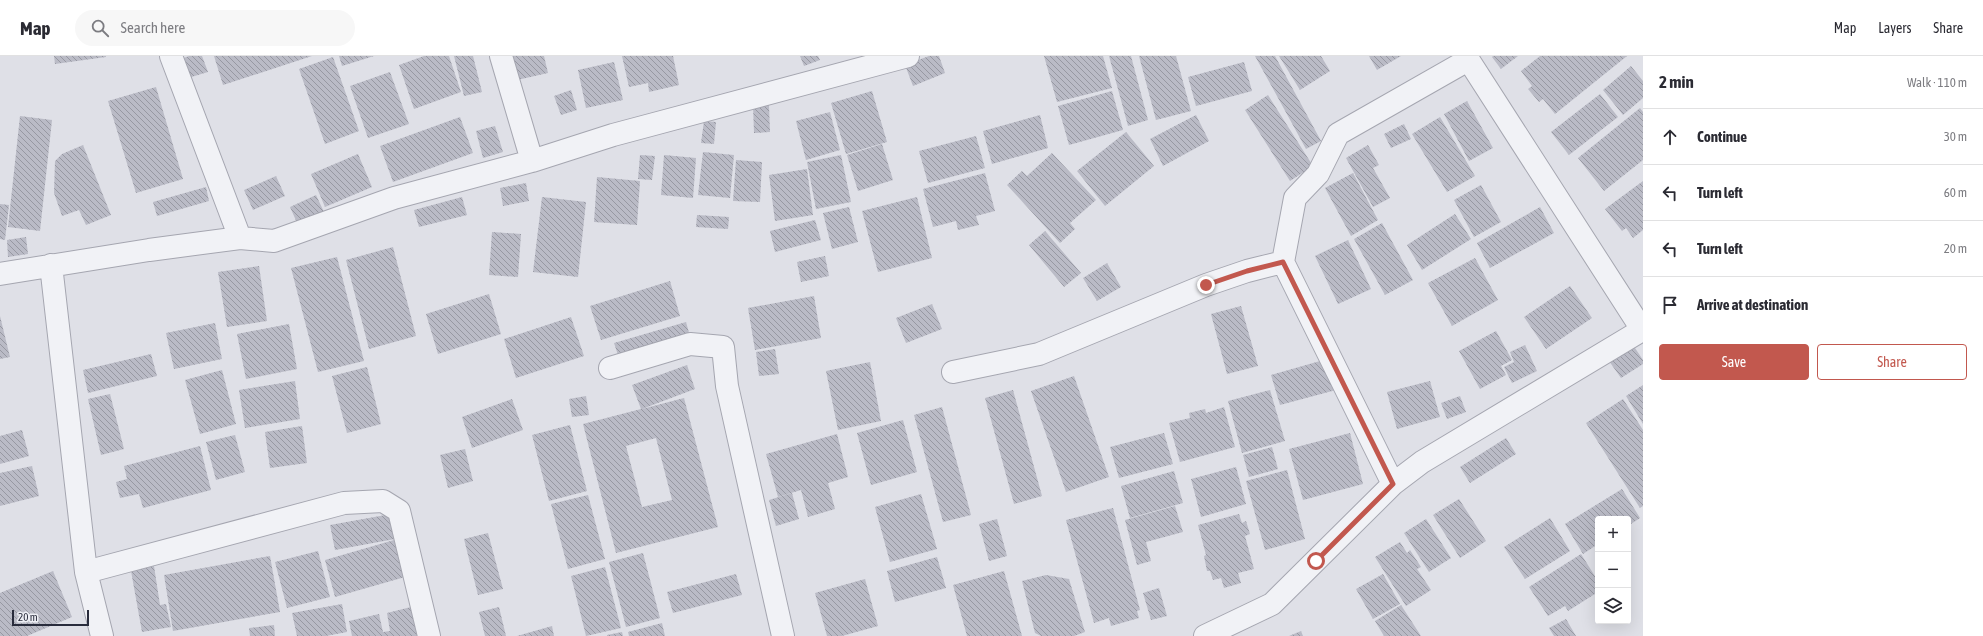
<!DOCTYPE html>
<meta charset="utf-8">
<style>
:root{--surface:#fff;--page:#f7f7f7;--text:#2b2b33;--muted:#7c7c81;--line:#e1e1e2;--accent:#c2584e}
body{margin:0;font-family:"Asap Condensed",sans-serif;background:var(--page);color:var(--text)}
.controls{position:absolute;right:12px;bottom:12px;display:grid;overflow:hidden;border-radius:4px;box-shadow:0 4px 16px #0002}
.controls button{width:36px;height:36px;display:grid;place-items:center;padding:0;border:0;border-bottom:1px solid var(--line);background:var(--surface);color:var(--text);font:20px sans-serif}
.scale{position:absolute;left:12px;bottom:10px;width:77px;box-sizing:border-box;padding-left:4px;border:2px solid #292c3c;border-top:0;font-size:11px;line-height:14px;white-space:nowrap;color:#292c3c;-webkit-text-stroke:3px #eeeff5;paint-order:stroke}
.stop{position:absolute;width:12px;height:12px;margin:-9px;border:3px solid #c2584e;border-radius:50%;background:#fff}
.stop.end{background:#c2584e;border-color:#fff;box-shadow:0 1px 4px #0008}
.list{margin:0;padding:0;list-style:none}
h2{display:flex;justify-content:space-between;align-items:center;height:52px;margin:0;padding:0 16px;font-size:17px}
h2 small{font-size:13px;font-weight:400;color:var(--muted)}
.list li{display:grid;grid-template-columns:26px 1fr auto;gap:12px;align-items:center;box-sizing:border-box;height:56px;padding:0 16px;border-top:1px solid var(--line)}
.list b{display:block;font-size:15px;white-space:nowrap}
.list em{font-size:13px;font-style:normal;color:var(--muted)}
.actions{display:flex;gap:8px;padding:12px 16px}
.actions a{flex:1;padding:9px 0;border:1px solid var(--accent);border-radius:4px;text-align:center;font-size:14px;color:var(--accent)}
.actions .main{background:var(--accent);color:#fff}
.icon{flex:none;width:22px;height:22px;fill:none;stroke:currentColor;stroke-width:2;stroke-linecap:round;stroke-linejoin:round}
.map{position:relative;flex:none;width:1643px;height:580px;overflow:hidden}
header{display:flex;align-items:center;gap:24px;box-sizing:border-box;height:56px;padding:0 20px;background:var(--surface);border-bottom:1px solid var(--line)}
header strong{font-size:19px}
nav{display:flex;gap:22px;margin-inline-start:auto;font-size:14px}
.search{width:280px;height:36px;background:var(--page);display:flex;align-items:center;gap:10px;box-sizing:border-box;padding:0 14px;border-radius:22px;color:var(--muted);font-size:15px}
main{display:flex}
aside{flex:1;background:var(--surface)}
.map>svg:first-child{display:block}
</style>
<header>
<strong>Map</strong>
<div class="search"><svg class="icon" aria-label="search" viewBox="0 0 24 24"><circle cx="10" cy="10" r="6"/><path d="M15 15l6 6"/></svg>Search here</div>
<nav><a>Map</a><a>Layers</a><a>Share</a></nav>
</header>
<main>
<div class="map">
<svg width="1643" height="580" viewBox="0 0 1643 580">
<defs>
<pattern id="building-back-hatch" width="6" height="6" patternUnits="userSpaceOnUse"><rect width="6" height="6" fill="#babbc6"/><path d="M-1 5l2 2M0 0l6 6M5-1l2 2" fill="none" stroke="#9798a2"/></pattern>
</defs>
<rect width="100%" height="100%" fill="#dfe0e7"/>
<path fill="url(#building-back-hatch)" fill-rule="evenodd" d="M54,0H106V1L55,8Z
M189,0H202L208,16L188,22L181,3Z
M214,0H312L223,29Z
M339,0H374L342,10Z
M424,0H449L461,36L414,53L399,9Z
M454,0H473L482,36L464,40Z
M512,0H544L548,17L517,24Z
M622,0H673L679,29L649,36L648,27L629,31Z
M800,0H818L820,4L804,10Z
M929,0H939L945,17L913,30L905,9Z
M1044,0H1103L1112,32L1057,46Z
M1109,0H1131L1148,64L1128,70Z
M1139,0H1176L1191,55L1156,64Z
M1255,0H1275L1321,85L1306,93Z
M1279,0H1321L1330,15L1300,34Z
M1369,0H1401L1377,14Z
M1493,0H1518L1501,13L1492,1Z
M1540,0H1627L1555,58L1543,43L1539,46L1528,33L1532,30L1521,15Z
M333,1L359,75L325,88L299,13Z
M614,6L623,44L586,52L578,14Z
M1244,6L1252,35L1196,50L1188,21Z
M1631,10L1643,25V42L1623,59L1603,34Z
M390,16L409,68L368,82L350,30Z
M156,31L183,123L136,137L108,45Z
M571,34L577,54L561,59L554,40Z
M872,35L887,86L846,98L831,47Z
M1112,35L1123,74L1069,89L1058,50Z
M1600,38L1618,61L1569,99L1551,76Z
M1268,39L1313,110L1290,125L1245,54Z
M1467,45L1493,92L1469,105L1444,58Z
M753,49H769L770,76L754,77Z
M1640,52L1643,56V104L1604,135L1578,102Z
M830,56L840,94L806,104L796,65Z
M1040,59L1048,92L992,108L983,75Z
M1196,59L1209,85L1163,110L1150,83Z
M20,60L52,64L40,175L8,171Z
M460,61L473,97L393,126L380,90Z
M1440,61L1475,120L1447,136L1412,78Z
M704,65L716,66L714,88L701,87Z
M1404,68L1411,83L1391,92L1384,78Z
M495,70L503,96L483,102L476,75Z
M1126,76L1154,110L1105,150L1077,115Z
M976,80L985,112L928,127L919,95Z
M882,88L893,124L858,135L847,99Z
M83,89L111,159L86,169L79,154L62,160L54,137L55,105L62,98Z
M1368,89L1379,109L1373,112L1390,142L1373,151L1346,102Z
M703,96L734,99L730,142L698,139Z
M1052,97L1096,144L1070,167L1075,173L1060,187L1007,129L1022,115L1027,120Z
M358,98L372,131L325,151L311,118Z
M640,99L655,100L652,124L638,123Z
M664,99L696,102L693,142L661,139Z
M841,99L851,146L816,153L807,106Z
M736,104L762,106L760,146L733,145Z
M807,113L813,159L775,165L769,119Z
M985,117L995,155L976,160L979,169L958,174L956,165L933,171L923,133Z
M1353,117L1378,164L1351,180L1325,132Z
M276,120L285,140L253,154L244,134Z
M597,121L640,125L637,169L594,166Z
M1643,125V174L1633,182L1626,172L1622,175L1605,153Z
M526,127L529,145L503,150L500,132Z
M1481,129L1501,166L1474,181L1454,144Z
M206,131L209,145L157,160L153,146Z
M316,139L324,156L298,169L290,151Z
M462,141L467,159L419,171L414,154Z
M542,141L586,146L578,221L533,216Z
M917,141L932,202L878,216L862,155Z
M0,148L9,149L5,184L0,183Z
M849,151L858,186L832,193L823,157Z
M1540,151L1554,177L1490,212L1477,187Z
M1455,158L1471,183L1422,214L1407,189Z
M697,159L729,161L728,173L696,171Z
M815,164L821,184L775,196L770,175Z
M1382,167L1413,224L1385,239L1354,183Z
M1045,175L1081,217L1064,231L1029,189Z
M492,176L521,178L518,221L489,219Z
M26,181L28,198L8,201L7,184Z
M1348,184L1371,233L1338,248L1315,200Z
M393,191L416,280L369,293L346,204Z
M825,200L829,220L801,226L797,206Z
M337,201L364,305L318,316L291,212Z
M1475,202L1498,244L1452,270L1428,227Z
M1107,207L1121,231L1097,245L1083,222Z
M259,210L267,265L227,271L218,216Z
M670,225L680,260L601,284L590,250Z
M1570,230L1592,262L1546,293L1524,261Z
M489,238L501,278L438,298L426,258Z
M814,240L821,282L755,294L748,252Z
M932,248L942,273L906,287L896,262Z
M1241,250L1258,310L1227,318L1211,258Z
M0,260L10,301L0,303Z
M571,261L584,300L516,322L504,283Z
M686,266L691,284L620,305L614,287Z
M215,267L222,303L174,313L166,277Z
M289,268L297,313L246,323L237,278Z
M1496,275L1512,304L1501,310L1506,319L1480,333L1459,295Z
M1525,289L1537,315L1512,327L1504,311L1514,306L1510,296Z
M1633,289L1643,304V308L1621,322L1609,305Z
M775,293L779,318L759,320L756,296Z
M151,298L157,320L88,337L83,314Z
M1327,303L1336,334L1280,349L1271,319Z
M870,306L881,365L838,374L826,315Z
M687,309L695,333L642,353L684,342L718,471L616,497L583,368L641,353L632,329ZM656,382L672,444L642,451L626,390Z
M367,311L381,368L347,377L332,320Z
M222,314L236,368L200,378L185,324Z
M1074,320L1109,421L1066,436L1031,335Z
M295,325L300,363L245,372L239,334Z
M1430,325L1440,361L1397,373L1387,336Z
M1643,329V368L1626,340Z
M1013,334L1042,440L1014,448L985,342Z
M1270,334L1285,385L1242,397L1228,345Z
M110,338L124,393L101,399L88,343Z
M586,340L589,359L572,361L569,343Z
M1460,340L1466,356L1447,363L1441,347Z
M512,343L523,374L472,392L462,361Z
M1623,343L1643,374V450L1640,452L1586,367Z
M942,351L971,459L943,466L914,359Z
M1224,351L1235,391L1180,406L1169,367L1190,362L1189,357L1205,353L1206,357Z
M903,364L917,416L871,429L857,377Z
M570,369L587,435L549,445L532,379Z
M302,370L307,407L270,412L265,376Z
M22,374L29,400L0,408V380Z
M1164,377L1173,408L1119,422L1110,391Z
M1350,377L1363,428L1303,444L1289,393Z
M837,378L848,421L828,427L835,453L808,461L801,434L778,441L766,398Z
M235,379L245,416L216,424L206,386Z
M1506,382L1516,398L1470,427L1460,411Z
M200,390L211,434L143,452L139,438L120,442L116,426L127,423L124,410Z
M1272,391L1278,413L1249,421L1243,399Z
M465,393L473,425L448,432L440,399Z
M32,410L39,440L0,450V417Z
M1236,411L1246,448L1201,461L1191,423Z
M1287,414L1305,483L1265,494L1246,425Z
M1174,415L1183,447L1130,462L1121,430Z
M1622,433L1640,462L1628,470V463H1598V488L1583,498L1565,468Z
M792,437L799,463L776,470L769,444Z
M921,438L937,493L890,506L875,451Z
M588,439L605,503L568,513L551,448Z
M1459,443L1486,485L1460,502L1433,459Z
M1175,450L1183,476L1146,486L1151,505L1137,509L1125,464Z
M1113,452L1140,554L1137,555L1139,562L1111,570L1109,562L1094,567L1066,464Z
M391,458L395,483L335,494L330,469Z
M1239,458L1242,467L1246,465L1250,478L1245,480L1254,513L1238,517L1241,527L1224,532L1221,522L1213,524L1210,515H1207L1204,500L1206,499L1198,469Z
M1550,462L1570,495L1525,523L1504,491Z
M997,463L1007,500L989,505L979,468Z
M1426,463L1451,502L1429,516L1404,477Z
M488,477L503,533L478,539L464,483Z
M394,484L405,521L335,541L325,504Z
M1400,486L1407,497L1410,494L1421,511L1417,513L1431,534L1406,550L1375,501Z
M318,495L330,541L287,552L275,506Z
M643,497L660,562L626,571L609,506Z
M1581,498L1598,525V536L1568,555L1565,550L1548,560L1529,531Z
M270,500L280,556L173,575L164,519Z
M937,501L946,532L895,546L887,515Z
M154,510L160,549L166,548L171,571L142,576L131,515Z
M605,511L621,572L586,580L571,520Z
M53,515L72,561L27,580H0V537Z
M1004,515L1022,580H967L953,529Z
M736,518L742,539L673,557L667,536Z
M1383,518L1400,548L1373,563L1356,533Z
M1046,519L1069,523L1085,576L1074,580H1041L1035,577L1022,525Z
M865,523L878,570L842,580H827L815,537Z
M1159,532L1167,560L1151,564L1143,537Z
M342,548L347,576L326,580H297L292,557Z
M1401,549L1421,580H1384L1375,565Z
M411,551L417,580H352L349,565L379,558L383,576L390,575L387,557Z
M499,551L506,580H485L479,556Z
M1566,563L1576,580H1554L1549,572Z
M662,567L665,580H629L628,576Z
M274,569L275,580H250L249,572Z
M552,570L554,580H517Z
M1301,575L1303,580H1289Z
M622,576L623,580H607V579Z"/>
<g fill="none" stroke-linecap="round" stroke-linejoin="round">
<g stroke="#a5a6b0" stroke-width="24">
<path id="minor" d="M171,0L240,182
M501,0L532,105
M1466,0L1643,275
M1283,206L1295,142L1318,118L1338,78L1468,4
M51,209L86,516L102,580
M0,218L149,194L240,182L274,185L394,142L532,105L613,79L908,0
M610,312L690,288L723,291L727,330L783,580
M953,316L1039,298L1206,229L1247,215L1283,206L1393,428
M86,516L344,447L383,445L399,455L429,580
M1205,580L1272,548L1393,428L1422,406L1642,274"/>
</g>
<use href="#minor" stroke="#f1f2f6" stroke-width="22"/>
</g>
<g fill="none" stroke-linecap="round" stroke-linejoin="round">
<path stroke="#c2584e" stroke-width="5" d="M1206,229L1247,215L1283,206L1393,428L1316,505"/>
</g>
</svg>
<div class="controls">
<button>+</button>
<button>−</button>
<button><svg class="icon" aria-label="layers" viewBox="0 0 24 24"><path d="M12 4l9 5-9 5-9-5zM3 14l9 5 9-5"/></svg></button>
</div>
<div class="scale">20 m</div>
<div class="stop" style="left:1316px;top:505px"></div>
<div class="stop end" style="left:1206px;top:229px"></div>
</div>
<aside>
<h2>2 min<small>Walk · 110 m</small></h2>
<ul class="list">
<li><svg class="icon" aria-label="ahead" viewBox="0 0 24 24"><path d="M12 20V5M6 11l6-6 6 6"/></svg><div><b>Continue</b></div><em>30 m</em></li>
<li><svg class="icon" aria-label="left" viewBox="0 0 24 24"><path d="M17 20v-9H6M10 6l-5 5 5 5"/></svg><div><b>Turn left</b></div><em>60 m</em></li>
<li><svg class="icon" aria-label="left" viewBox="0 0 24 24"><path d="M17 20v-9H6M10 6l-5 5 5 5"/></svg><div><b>Turn left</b></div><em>20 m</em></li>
<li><svg class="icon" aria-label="arrive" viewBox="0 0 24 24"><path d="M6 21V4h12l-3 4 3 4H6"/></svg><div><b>Arrive at destination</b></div></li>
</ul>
<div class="actions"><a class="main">Save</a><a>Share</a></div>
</aside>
</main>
